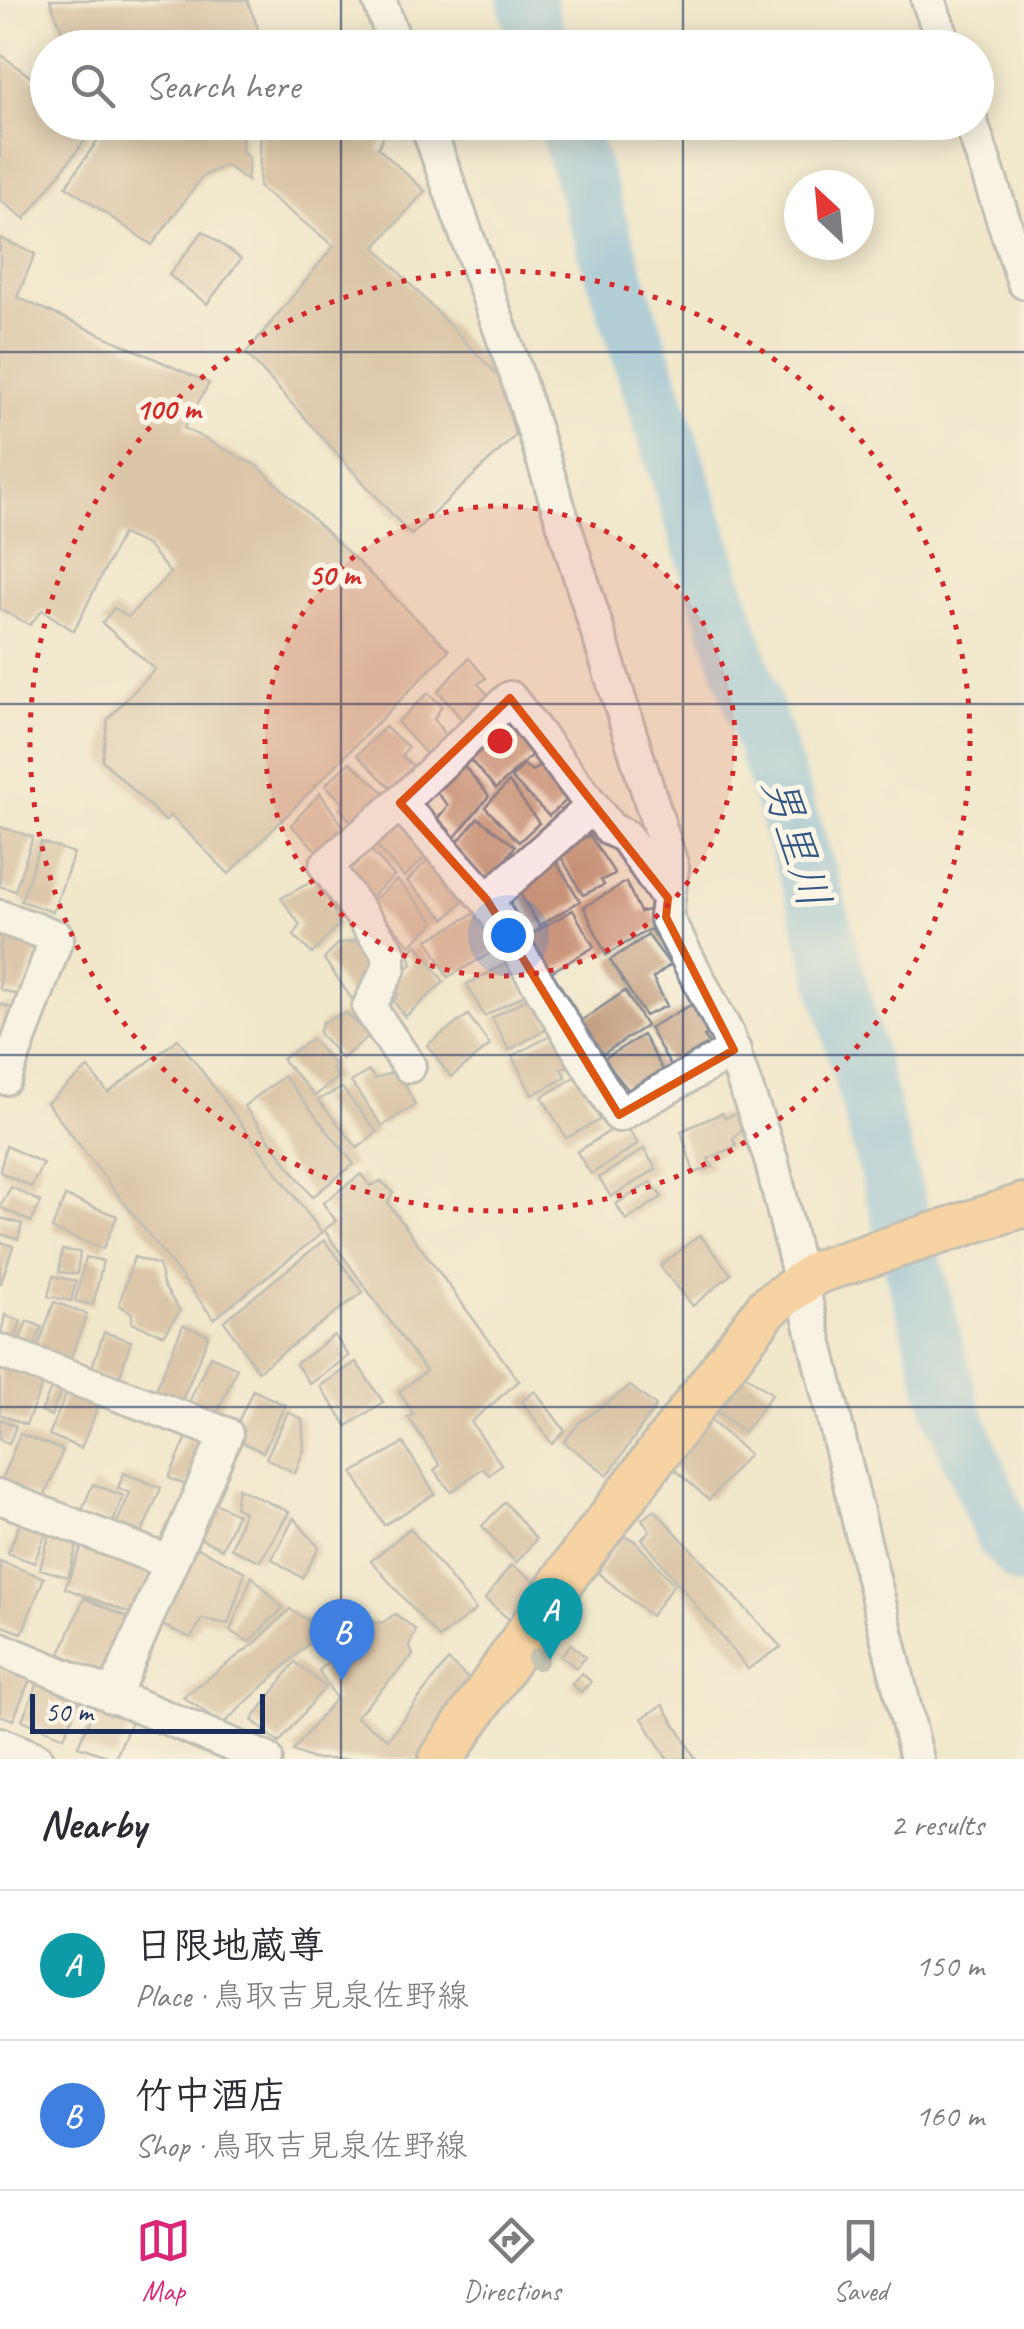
<!DOCTYPE html>
<meta charset="utf-8">
<style>
:root{--surface:#fff;--page:#f7f7f7;--text:#2b2b33;--muted:#7c7c81;--line:#e1e1e2;--accent:#db2777}
body{margin:0;font-family:Caveat,"Klee One",sans-serif;background:var(--page);color:var(--text)}
.compass{position:absolute;left:784px;top:170px;width:90px;height:90px;border-radius:50%;background:var(--surface);box-shadow:0 5px 25px #0003;rotate:334deg}
.scale{position:absolute;left:30px;bottom:25px;width:235px;box-sizing:border-box;padding-left:10px;border:5px solid #1b2f5e;border-top:0;font-size:28px;line-height:35px;white-space:nowrap;color:#1b2f5e;-webkit-text-stroke:8px #fcf5e5;paint-order:stroke}
.you{position:absolute;left:508px;top:935px;width:35px;height:35px;margin:-25px;border:8px solid #fff;border-radius:50%;background:#1a73e8;box-shadow:0 0 0 15px #1a73e833}
.badge{display:grid;place-items:center;width:65px;height:65px;border-radius:50%;background:var(--accent);color:#fff;font-size:32px;font-weight:700}
.pin{position:absolute;translate:-50% -82px;filter:drop-shadow(0 2px 5px #0008)}
.pin::after{content:'';position:absolute;top:52px;width:35px;height:30px;background:inherit;clip-path:polygon(0 0,100% 0,50% 100%)}
.list{margin:0;padding:0;list-style:none}
h2{display:flex;justify-content:space-between;align-items:center;height:130px;margin:0;padding:0 40px;font-size:42px}
h2 small{font-size:32px;font-weight:400;color:var(--muted)}
.list li{display:grid;grid-template-columns:65px 1fr auto;gap:30px;align-items:center;box-sizing:border-box;height:150px;padding:0 40px;border-top:2px solid var(--line)}
.list b{display:block;font-size:38px;white-space:nowrap}
.list p{margin:0;font-size:32px;white-space:nowrap;color:var(--muted)}
.list em{font-size:32px;font-style:normal;color:var(--muted)}
.icon{flex:none;width:55px;height:55px;fill:none;stroke:currentColor;stroke-width:2;stroke-linecap:round;stroke-linejoin:round}
.map{position:relative;flex:none;width:1024px;height:1759px;overflow:hidden}
.search{position:absolute;background:var(--surface);box-shadow:0 5px 25px #0003;left:30px;right:30px;top:30px;height:110px;display:flex;align-items:center;gap:25px;box-sizing:border-box;padding:0 35px;border-radius:55px;color:var(--muted);font-size:38px}
.sheet{height:430px;background:var(--surface)}
nav{display:flex;justify-content:space-around;align-items:center;box-sizing:border-box;height:140px;border-top:2px solid var(--line);background:var(--surface);font-size:28px;color:var(--muted)}
nav a{display:grid;justify-items:center;gap:5px}
nav .on{color:var(--accent)}
.map>svg:first-child{display:block}
</style>
<div class="map">
<svg width="1024" height="1759" viewBox="0 0 1024 1759">
<rect width="100%" height="100%" fill="#fcf5e5"/>
<filter id="ink" filterUnits="userSpaceOnUse"><feTurbulence type="fractalNoise" baseFrequency=".01" numOctaves="2"/><feDisplacementMap in="SourceGraphic" scale="20" xChannelSelector="R" yChannelSelector="G"/><feConvolveMatrix kernelMatrix="1 2 1 2 8 2 1 2 1" color-interpolation-filters="sRGB"/></filter>
<filter id="wash" filterUnits="userSpaceOnUse"><feTurbulence type="fractalNoise" baseFrequency=".0048" numOctaves="4" result="noise"/><feDisplacementMap in="SourceGraphic" scale="40" xChannelSelector="R" yChannelSelector="G"/><feGaussianBlur stdDeviation="2.25" result="paint"/><feColorMatrix in="noise" values="0 0 0 0 0 0 0 0 0 0 0 0 0 0 0 0 0 1.4 0 .05"/><feComposite in="paint" operator="in"/></filter>
<g filter="url(#wash)">
<rect width="100%" height="100%" fill="#f1e8cc"/>
<g fill="none" stroke-linecap="round" stroke-linejoin="round">
<path stroke="#67b1df" stroke-width="58" d="M526,0L541,48
M566,122L815,898L952,1410L1003,1534L1024,1557"/>
</g>
<g id="blocks">
<path fill="#c29d7e" d="M50,0H247L261,36L246,48H69Z
M0,54L48,90V122H89L95,127L25,219L0,200Z
M110,122H242V151L249,158L247,181L226,165L203,176L152,245L66,186Z
M261,122H390L378,148L425,191L375,247L501,379L515,436L411,535L246,353L334,246L259,187Z
M203,231L241,259L207,304L169,275Z
M0,238L35,254L17,297L209,383L184,428L259,467L449,650L229,874L170,815L165,821L102,760L108,719L155,669L102,623L114,608L128,617L170,573L147,545L122,534L74,631L42,610L30,625L0,609Z
M469,658L486,678L478,684L493,700L467,726L438,691Z
M428,693L442,706L434,719L449,741L429,757L397,722Z
M514,723L536,751L496,789L465,754L498,724L506,732Z
M385,727L408,747L402,756L414,767L391,788L357,755Z
M459,760L489,796L455,837L438,818L448,805L431,787Z
M350,762L387,795L352,823L340,808L343,802L325,785Z
M545,763L570,797L549,816L511,778L524,765L532,771Z
M509,782L539,823L519,842L485,807Z
M320,793L346,830L324,858L291,825Z
M478,818L515,846L491,881L455,845Z
M398,819L429,854L404,877L373,842Z
M0,827L33,837L15,891L0,886Z
M590,836L615,874L601,880L604,885L583,895L558,851L570,841Z
M41,842L74,853L53,912L21,901Z
M370,849L394,876L371,897L346,870Z
M431,857L469,896L445,919L407,881Z
M556,861L580,901L539,926L515,885Z
M319,878L339,924L312,954L294,936L300,925L281,898Z
M397,880L435,922L410,945L371,902Z
M626,882L640,912L649,910L682,959L674,962L650,929L606,955L584,907Z
M573,910L594,947L549,973L528,936Z
M477,912L498,949L448,977L428,940Z
M5,931L40,944L20,996L0,989V946Z
M648,935L670,965L653,978L667,1006L645,1016L610,960Z
M367,938L381,961L356,1005L324,959L338,944Z
M417,944L444,982L405,1017L394,1001L399,994L391,983L412,964L409,952Z
M510,962L526,994L484,1016L467,984Z
M625,991L646,1026L600,1056L578,1023Z
M535,994L552,1026L509,1050L492,1018Z
M698,1001L714,1031L704,1036L711,1048L672,1068L649,1028Z
M0,1004L21,1011L0,1059Z
M346,1013L369,1036L342,1059L319,1033L323,1022Z
M468,1015L490,1045L451,1077L427,1045Z
M558,1032L574,1062L561,1069L566,1077L532,1095L512,1056Z
M643,1035L664,1072L631,1093L603,1059Z
M178,1039L322,1233L214,1319L47,1103L88,1068L108,1093Z
M312,1039L335,1065L332,1069L338,1077L315,1096L282,1059Z
M398,1070L415,1105L382,1126L351,1082L369,1071L375,1079Z
M284,1076L354,1164L312,1197L244,1106Z
M577,1076L600,1120L566,1138L542,1097Z
M342,1088L377,1132L358,1148L318,1100Z
M746,1110L745,1126L733,1139L736,1146L708,1159L713,1167L694,1173L681,1131L722,1113L725,1118Z
M624,1122L638,1144L591,1174L577,1152Z
M6,1146L43,1163L31,1187L0,1172Z
M644,1149L656,1169L611,1197L599,1178Z
M361,1174L370,1186L381,1181L393,1192L388,1203L519,1381L471,1422L501,1464L489,1475L482,1468L451,1492L434,1470L440,1465L408,1417L414,1414L399,1392L426,1371L324,1230L336,1221L323,1203Z
M651,1182L662,1197L626,1220L616,1204Z
M11,1187L41,1202L31,1222L0,1207Z
M65,1196L117,1216L103,1249L52,1229Z
M0,1218L22,1224L18,1239L0,1234Z
M700,1235L731,1274L693,1306L660,1266Z
M324,1240L363,1292L258,1371L224,1321Z
M0,1242L13,1246L1,1283H0Z
M62,1250L80,1252L77,1274L59,1272Z
M86,1257L103,1261L93,1305L75,1301Z
M134,1257L159,1265L163,1285L180,1311L164,1335L132,1323V1313L119,1305Z
M53,1276L76,1281L71,1301L48,1296Z
M54,1302L87,1314L68,1365L36,1353Z
M5,1315L21,1321L13,1343L0,1339Z
M27,1321L42,1327L32,1351L17,1345Z
M183,1325L209,1335L182,1400L156,1389Z
M104,1332L131,1341L118,1382L90,1373Z
M334,1335L349,1356L310,1384L296,1364Z
M210,1356L237,1368L214,1420L187,1407Z
M356,1362L383,1402L347,1426L320,1386Z
M0,1365L43,1383L26,1425L0,1414Z
M738,1370L772,1394L744,1432L712,1408Z
M53,1384L62,1388L51,1416L41,1412Z
M630,1386L656,1406L608,1475L564,1442L580,1422Z
M68,1389L100,1402L81,1448L49,1435Z
M253,1390L285,1405L263,1452L231,1437Z
M535,1391L565,1431L552,1444L522,1401Z
M288,1412L302,1419L304,1449L295,1473L266,1458Z
M708,1418L749,1454L709,1500L667,1463Z
M0,1419L16,1426L9,1444L0,1440Z
M20,1434L63,1450L43,1500L0,1483Z
M187,1437L205,1445L188,1486L169,1478Z
M403,1443L435,1494L384,1525L353,1473Z
M124,1473L161,1488L140,1537L115,1527L130,1493L118,1488Z
M93,1484L123,1496L112,1525L81,1512Z
M238,1488L289,1512L260,1561L231,1549L244,1512L235,1507Z
M209,1500L237,1514L222,1549L194,1535Z
M505,1502L536,1539L516,1563L482,1526Z
M655,1510L781,1647L748,1669L642,1539L650,1531L642,1519Z
M24,1513L50,1523L34,1563L8,1553Z
M294,1518L319,1548L302,1578L272,1559Z
M51,1528L80,1536L68,1577L40,1569Z
M410,1528L476,1610L439,1638L371,1561Z
M622,1536L634,1540L674,1584L651,1616L598,1573Z
M85,1539L154,1566L134,1615L65,1588Z
M198,1548L245,1572L228,1624L202,1619L191,1638L162,1625L183,1565Z
M0,1561L44,1578L22,1633L0,1625Z
M511,1565L538,1583L511,1621L485,1599Z
M252,1576L283,1608L249,1642L230,1631Z
M84,1598L131,1619L107,1675L60,1654Z
M290,1609L323,1630L223,1724L183,1697L255,1643Z
M395,1614L416,1630L409,1645L413,1655L356,1717L388,1739L448,1660L478,1688L424,1759H313L293,1751L336,1698L319,1671L367,1621L382,1623Z
M571,1644L585,1657L576,1668L561,1656Z
M295,1662L325,1687L279,1743L252,1720Z
M0,1668L30,1679L13,1720L0,1715Z
M582,1673L591,1682L581,1692L571,1684Z
M39,1680L81,1697L64,1737L22,1720Z
M663,1705L696,1759H667L642,1718Z
M95,1707L131,1722L115,1759L78,1746Z"/>
</g>
</g>
<g filter="url(#ink)">
<use href="#blocks" fill-opacity="0" stroke="#868c95" stroke-width="2.5"/>
<g fill="none" stroke-linecap="round" stroke-linejoin="round">
<g stroke="#868c95" stroke-width="38">
<path id="minor" d="M379,0L397,48
M928,0L946,48
M426,122L516,373L672,867L666,917L727,1034L771,1159L917,1759
M971,122L1024,282
M400,803L487,900L619,1115L734,1050
M487,900L593,806
M0,917L57,937L5,1078
M409,1066L369,1007L389,968V953L326,866L400,803L510,698L610,829L625,836L668,898
M0,1351L226,1434L113,1697
M0,1497L171,1563
M0,1649L266,1759
M0,1744L36,1759"/>
</g>
<g stroke="#868c95" stroke-width="48">
<path id="major" d="M441,1759L568,1573L767,1308L817,1272L1024,1205"/>
</g>
<use href="#minor" stroke="#fff" stroke-width="32"/>
<use href="#major" stroke="#ffbb71" stroke-width="42"/>
</g>
<circle fill="#909b93" cx="538" cy="1659" r="11"/>
</g>
<path d="M0 0H1024V1759H0ZM510,698L668,898L666,917L734,1050L619,1115L487,900L400,803Z" fill="#f1e8cc" fill-opacity=".55" fill-rule="evenodd"/>
<path fill="none" stroke="#de5710" stroke-width="8" stroke-linejoin="round" d="M510,698L668,898L666,917L734,1050L619,1115L487,900L400,803Z"/>
<path fill="none" stroke="#1b2f5e" stroke-width="2.5" stroke-opacity="0.55" d="M341,0V48M683,0V48M341,122V1759M683,122V1759M0,352H1024M0,704H1024M0,1055H1024M0,1407H1024"/>
<circle cx="500" cy="741" r="235" fill="#d62828" fill-opacity=".12"/>
<g fill="none" stroke="#d62828" stroke-width="5" stroke-dasharray="5 10">
<circle cx="500" cy="741" r="235"/>
<circle cx="500" cy="741" r="470"/>
</g>
<g text-anchor="middle" dominant-baseline="central" stroke-width="10" stroke-linejoin="round" paint-order="stroke">
<g font-size="45" font-style="italic" fill="#325685" stroke="#fcf5e5">
<text transform="translate(796 842) rotate(73)">男里川</text>
</g>
</g>
<circle cx="500" cy="741" r="15" fill="#d62828" stroke="#fcf5e5" stroke-width="5"/>
<g font-size="30" text-anchor="middle" font-weight="bold" fill="#d62828" stroke="#fcf5e5" stroke-width="10" stroke-linejoin="round" paint-order="stroke">
<text x="168" y="419">100 m</text>
<text x="334" y="585">50 m</text>
</g>
</svg>
<svg class="compass" viewBox="-18 -18 36 36"><path d="M0-13l5 13h-10z" fill="#e53935"/><path d="M0 13l5-13h-10z" fill="#7c7c81"/></svg>
<div class="scale">50 m</div>
<div class="you"></div>
<div class="pin badge" style="left:550px;top:1660px;background:#0f9aa8">A</div>
<div class="pin badge" style="left:342px;top:1681px;background:#3f7fe0">B</div>
<div class="search"><svg class="icon" aria-label="search" viewBox="0 0 24 24"><circle cx="10" cy="10" r="6"/><path d="M15 15l6 6"/></svg>Search here</div>
</div>
<section class="sheet">
<h2>Nearby<small>2 results</small></h2>
<ul class="list">
<li><span class="badge" style="background:#0f9aa8">A</span><div><b>日限地蔵尊</b><p>Place · 鳥取吉見泉佐野線</p></div><em>150 m</em></li>
<li><span class="badge" style="background:#3f7fe0">B</span><div><b>竹中酒店</b><p>Shop · 鳥取吉見泉佐野線</p></div><em>160 m</em></li>
</ul>
</section>
<nav>
<a class="on"><svg class="icon" aria-label="map" viewBox="0 0 24 24"><path d="M3 6l6-2 6 2 6-2v14l-6 2-6-2-6 2zM9 4v14M15 6v14"/></svg>Map</a>
<a><svg class="icon" aria-label="directions" viewBox="0 0 24 24"><path d="M12 3l9 9-9 9-9-9zM9 14v-3h6M13 9l2 2-2 2"/></svg>Directions</a>
<a><svg class="icon" aria-label="saved" viewBox="0 0 24 24"><path d="M7 4h10v16l-5-4-5 4z"/></svg>Saved</a>
</nav>
